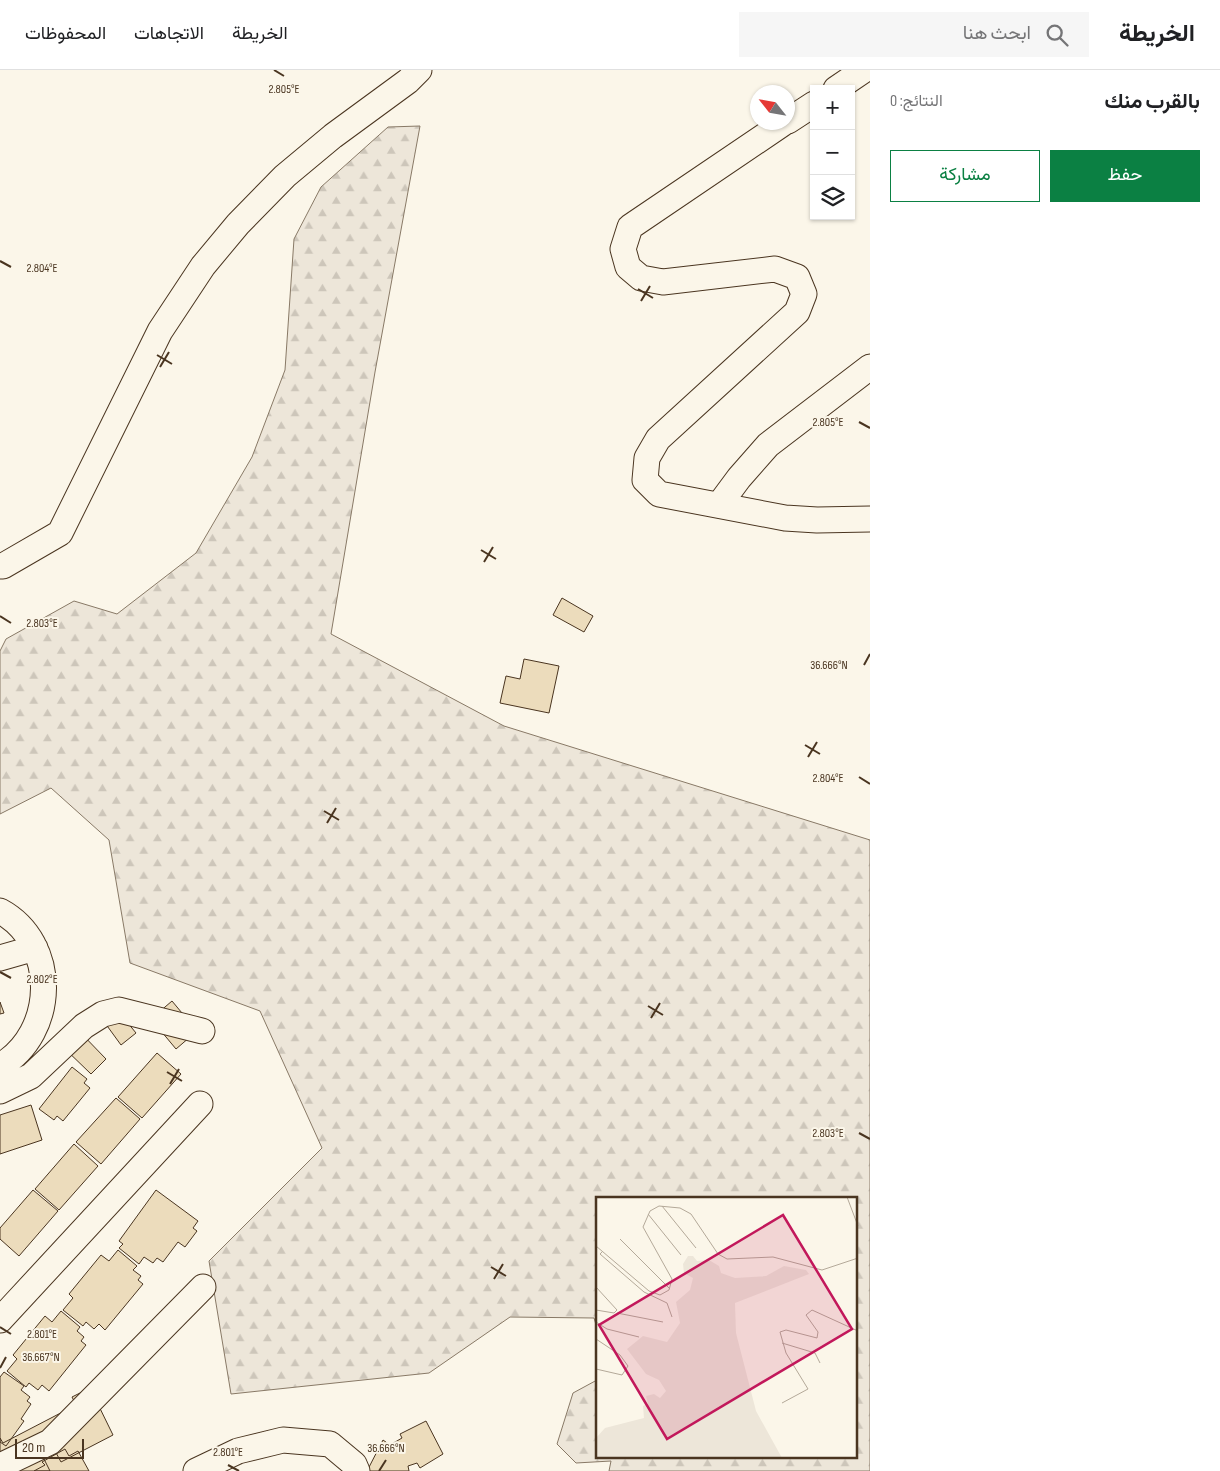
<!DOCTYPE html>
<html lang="ar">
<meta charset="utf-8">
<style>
:root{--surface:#fff;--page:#f6f6f6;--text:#202124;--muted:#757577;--line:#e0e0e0;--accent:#0b8043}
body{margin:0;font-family:"Sofia Sans Condensed",Vazirmatn,sans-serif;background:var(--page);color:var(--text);direction:rtl}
.controls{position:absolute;right:15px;top:15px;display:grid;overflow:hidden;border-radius:0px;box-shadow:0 1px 4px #0004}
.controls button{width:45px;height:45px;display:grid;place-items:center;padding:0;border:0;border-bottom:1px solid var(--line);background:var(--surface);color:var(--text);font:25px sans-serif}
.compass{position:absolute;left:750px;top:15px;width:45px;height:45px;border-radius:50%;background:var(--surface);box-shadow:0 1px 4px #0004;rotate:301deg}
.scale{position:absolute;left:15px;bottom:12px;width:69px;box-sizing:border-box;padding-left:5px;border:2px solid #4a3520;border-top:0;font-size:14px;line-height:18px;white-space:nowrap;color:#4a3520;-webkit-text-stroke:4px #fbf6e9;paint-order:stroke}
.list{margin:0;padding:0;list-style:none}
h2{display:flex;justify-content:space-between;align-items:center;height:65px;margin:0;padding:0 20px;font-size:21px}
h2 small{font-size:16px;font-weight:400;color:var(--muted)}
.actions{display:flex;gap:10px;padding:15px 20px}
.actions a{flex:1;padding:11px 0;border:1px solid var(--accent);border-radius:0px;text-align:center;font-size:18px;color:var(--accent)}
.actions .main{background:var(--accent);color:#fff}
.icon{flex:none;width:28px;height:28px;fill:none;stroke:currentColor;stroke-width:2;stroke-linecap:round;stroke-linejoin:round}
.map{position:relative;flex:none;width:870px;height:1401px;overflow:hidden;direction:ltr}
header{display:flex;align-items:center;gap:30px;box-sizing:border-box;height:70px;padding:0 25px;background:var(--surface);border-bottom:1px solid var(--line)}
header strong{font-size:24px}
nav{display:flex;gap:28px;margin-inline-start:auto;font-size:18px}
.search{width:350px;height:45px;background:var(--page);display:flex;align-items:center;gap:12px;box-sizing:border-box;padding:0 18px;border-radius:0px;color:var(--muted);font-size:19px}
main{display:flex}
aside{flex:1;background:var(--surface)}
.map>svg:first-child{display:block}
</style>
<header>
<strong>الخريطة</strong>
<div class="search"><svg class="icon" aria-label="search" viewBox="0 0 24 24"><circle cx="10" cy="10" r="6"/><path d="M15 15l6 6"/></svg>ابحث هنا</div>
<nav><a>الخريطة</a><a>الاتجاهات</a><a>المحفوظات</a></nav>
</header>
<main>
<aside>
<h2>بالقرب منك<small>النتائج: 0</small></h2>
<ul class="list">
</ul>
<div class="actions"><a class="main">حفظ</a><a>مشاركة</a></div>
</aside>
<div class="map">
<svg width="870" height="1401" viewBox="0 0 870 1401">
<defs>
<pattern id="forest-firs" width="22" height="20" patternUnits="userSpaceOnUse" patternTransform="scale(1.25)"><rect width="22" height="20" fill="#ede6d9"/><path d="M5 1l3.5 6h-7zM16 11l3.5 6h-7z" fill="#cdc6ba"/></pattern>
</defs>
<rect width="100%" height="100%" fill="#fbf6e9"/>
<path fill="url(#forest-firs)" stroke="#887966" d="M420,56L375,302L331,564L504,656L870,770V1401H609L611,1391L576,1393L557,1374L573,1323L597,1310L598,1387H856V1128H598L597,1258L594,1248L510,1247L429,1303L231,1324L209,1191L322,1078L260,941L130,893L109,770L51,718L0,744V581L6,569L74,531L117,544L196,483L252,387L285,300L294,169L321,117L388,57Z"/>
<path fill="#ecdcbc" stroke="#4a3520" d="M562,528L593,546L584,562L553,545Z
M524,589L559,596L549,643L500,633L506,606L520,609Z
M172,931L197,961L176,979L151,949Z
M0,932L4,943L0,944Z
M119,942L136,963L121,975L105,953Z
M78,960L106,989L91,1004L62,976Z
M157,983L181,1004L142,1048L118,1027Z
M72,997L87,1009L84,1013L90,1018L63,1051L57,1046L54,1050L39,1039Z
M116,1028L140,1049L101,1094L76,1072Z
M31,1035L42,1070L0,1084V1045Z
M74,1074L98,1096L59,1140L35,1119Z
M33,1120L58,1141L19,1186L0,1169V1158Z
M156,1120L198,1151L193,1158L197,1161L185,1177L178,1172L163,1192L157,1188L153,1193L144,1187L139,1194L119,1178L123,1174L119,1171Z
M118,1180L137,1196L133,1200L141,1206L138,1210L143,1214L105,1260L99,1254L94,1259L86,1252L83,1256L63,1240L73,1228L69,1224L101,1185L109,1191Z
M61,1241L80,1257L77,1261L84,1267L81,1271L86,1275L49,1321L42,1315L38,1320L29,1313L26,1317L7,1301L17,1289L13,1285L45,1246L52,1252Z
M4,1302L24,1316L21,1320L30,1327L27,1331L31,1334L21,1349L24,1351L6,1376L0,1372V1307Z
M90,1318L113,1365L61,1392L54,1379L42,1385L50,1401H0V1368L3,1373L76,1335L72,1327Z
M426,1351L443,1384L420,1398L417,1393L408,1396L409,1401H367L383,1370L390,1375L402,1368L400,1364Z
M65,1379L69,1386L78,1381L89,1401H34L45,1395L42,1392Z"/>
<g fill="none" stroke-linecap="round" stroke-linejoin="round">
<g stroke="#4a3520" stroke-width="27">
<path id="minor" d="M836,19L864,0
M788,51L814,34
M785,52L630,157L623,179L628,197L641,208L663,212L775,199L797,207L804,224L797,242L658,369L647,388L645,410L659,424L785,448L817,450L870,449
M719,435L739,408L768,375L870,297
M0,496H3L60,463L160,261L203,196L238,154L285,106L333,66L408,11L419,0
M0,841C59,873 57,963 0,996
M0,888L35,878
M0,1021L31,1006L84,956L103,944L119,940L202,961
M0,1250L200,1034
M0,1396L50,1372L203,1217
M196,1401L238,1381L283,1370L330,1374L354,1394L357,1401"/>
</g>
<use href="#minor" stroke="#fbf6e9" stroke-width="25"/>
</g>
<path fill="none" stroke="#4a3520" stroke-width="2" d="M274,0L284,6M0,191L11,197M638,219L653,228M641,231L650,216M157,285L172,294M160,297L169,282M859,352L870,358M481,480L496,489M484,492L493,477M0,546L11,553M864,595L870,584M805,675L820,684M808,687L817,672M859,707L870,714M324,741L339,750M327,753L336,738M0,902L11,908M648,936L663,945M651,948L660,933M167,1002L182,1011M170,1014L179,999M859,1063L870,1069M491,1197L506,1206M494,1209L503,1194M0,1257L11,1264M0,1298L6,1287M228,1395L239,1401M379,1401L386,1390"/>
<g transform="translate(596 1127)">
<rect width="261" height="261" fill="#fbf6e9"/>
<path d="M92,59H97L101,64L113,63L123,69L125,76L139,81L170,79L188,69L210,73L213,77L139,106L140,136L160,214L186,261H0V241L9,231L48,221L47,209L52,207L50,199L58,197L64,201L70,194L63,183L50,177L31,152L47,139L71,145L84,126L80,105L94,93L97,81L88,76L87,67Z" fill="#ede6d9"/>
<path fill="none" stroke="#b4a999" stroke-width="1" d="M251,0L262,29M66,9L100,51M52,17L85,58M24,42L74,92M0,49L53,94L64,98L73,93L76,82L47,30L54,14L63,9L84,11L95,17L122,57L131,62L177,60L226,73L262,61M7,54L4,57L48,95L71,106L76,120M0,90L21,113L18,116L0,113M21,116L67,125M0,125L11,132L43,140M0,142L24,158L32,169L26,178L0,172M186,146L219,156L224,166M186,206L212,192L190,156L184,135L190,133L221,141L222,135L210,118L216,113L262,134"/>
<path fill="#c2185b" fill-opacity="0.15" stroke="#c2185b" stroke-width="2.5" d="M187,18L256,132L71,242L3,128Z"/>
<rect width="261" height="261" fill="none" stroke="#4a3520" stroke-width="2.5"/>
</g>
<g font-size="12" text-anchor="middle" fill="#4a3520" stroke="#fbf6e9" stroke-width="4" stroke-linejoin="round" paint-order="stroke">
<text x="284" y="23">2.805°E</text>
<text x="42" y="202">2.804°E</text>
<text x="828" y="356">2.805°E</text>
<text x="42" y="557">2.803°E</text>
<text x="829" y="599">36.666°N</text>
<text x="828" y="712">2.804°E</text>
<text x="42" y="913">2.802°E</text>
<text x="828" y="1067">2.803°E</text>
<text x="42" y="1268">2.801°E</text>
<text x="41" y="1291">36.667°N</text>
<text x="386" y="1382">36.666°N</text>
<text x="228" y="1386">2.801°E</text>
</g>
</svg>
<div class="controls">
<button>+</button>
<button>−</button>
<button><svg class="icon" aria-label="layers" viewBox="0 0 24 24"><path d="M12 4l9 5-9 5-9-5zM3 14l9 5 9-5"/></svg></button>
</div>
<svg class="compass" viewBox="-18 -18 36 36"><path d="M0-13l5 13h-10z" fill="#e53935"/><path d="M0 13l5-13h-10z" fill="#757577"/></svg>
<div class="scale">20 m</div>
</div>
</main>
